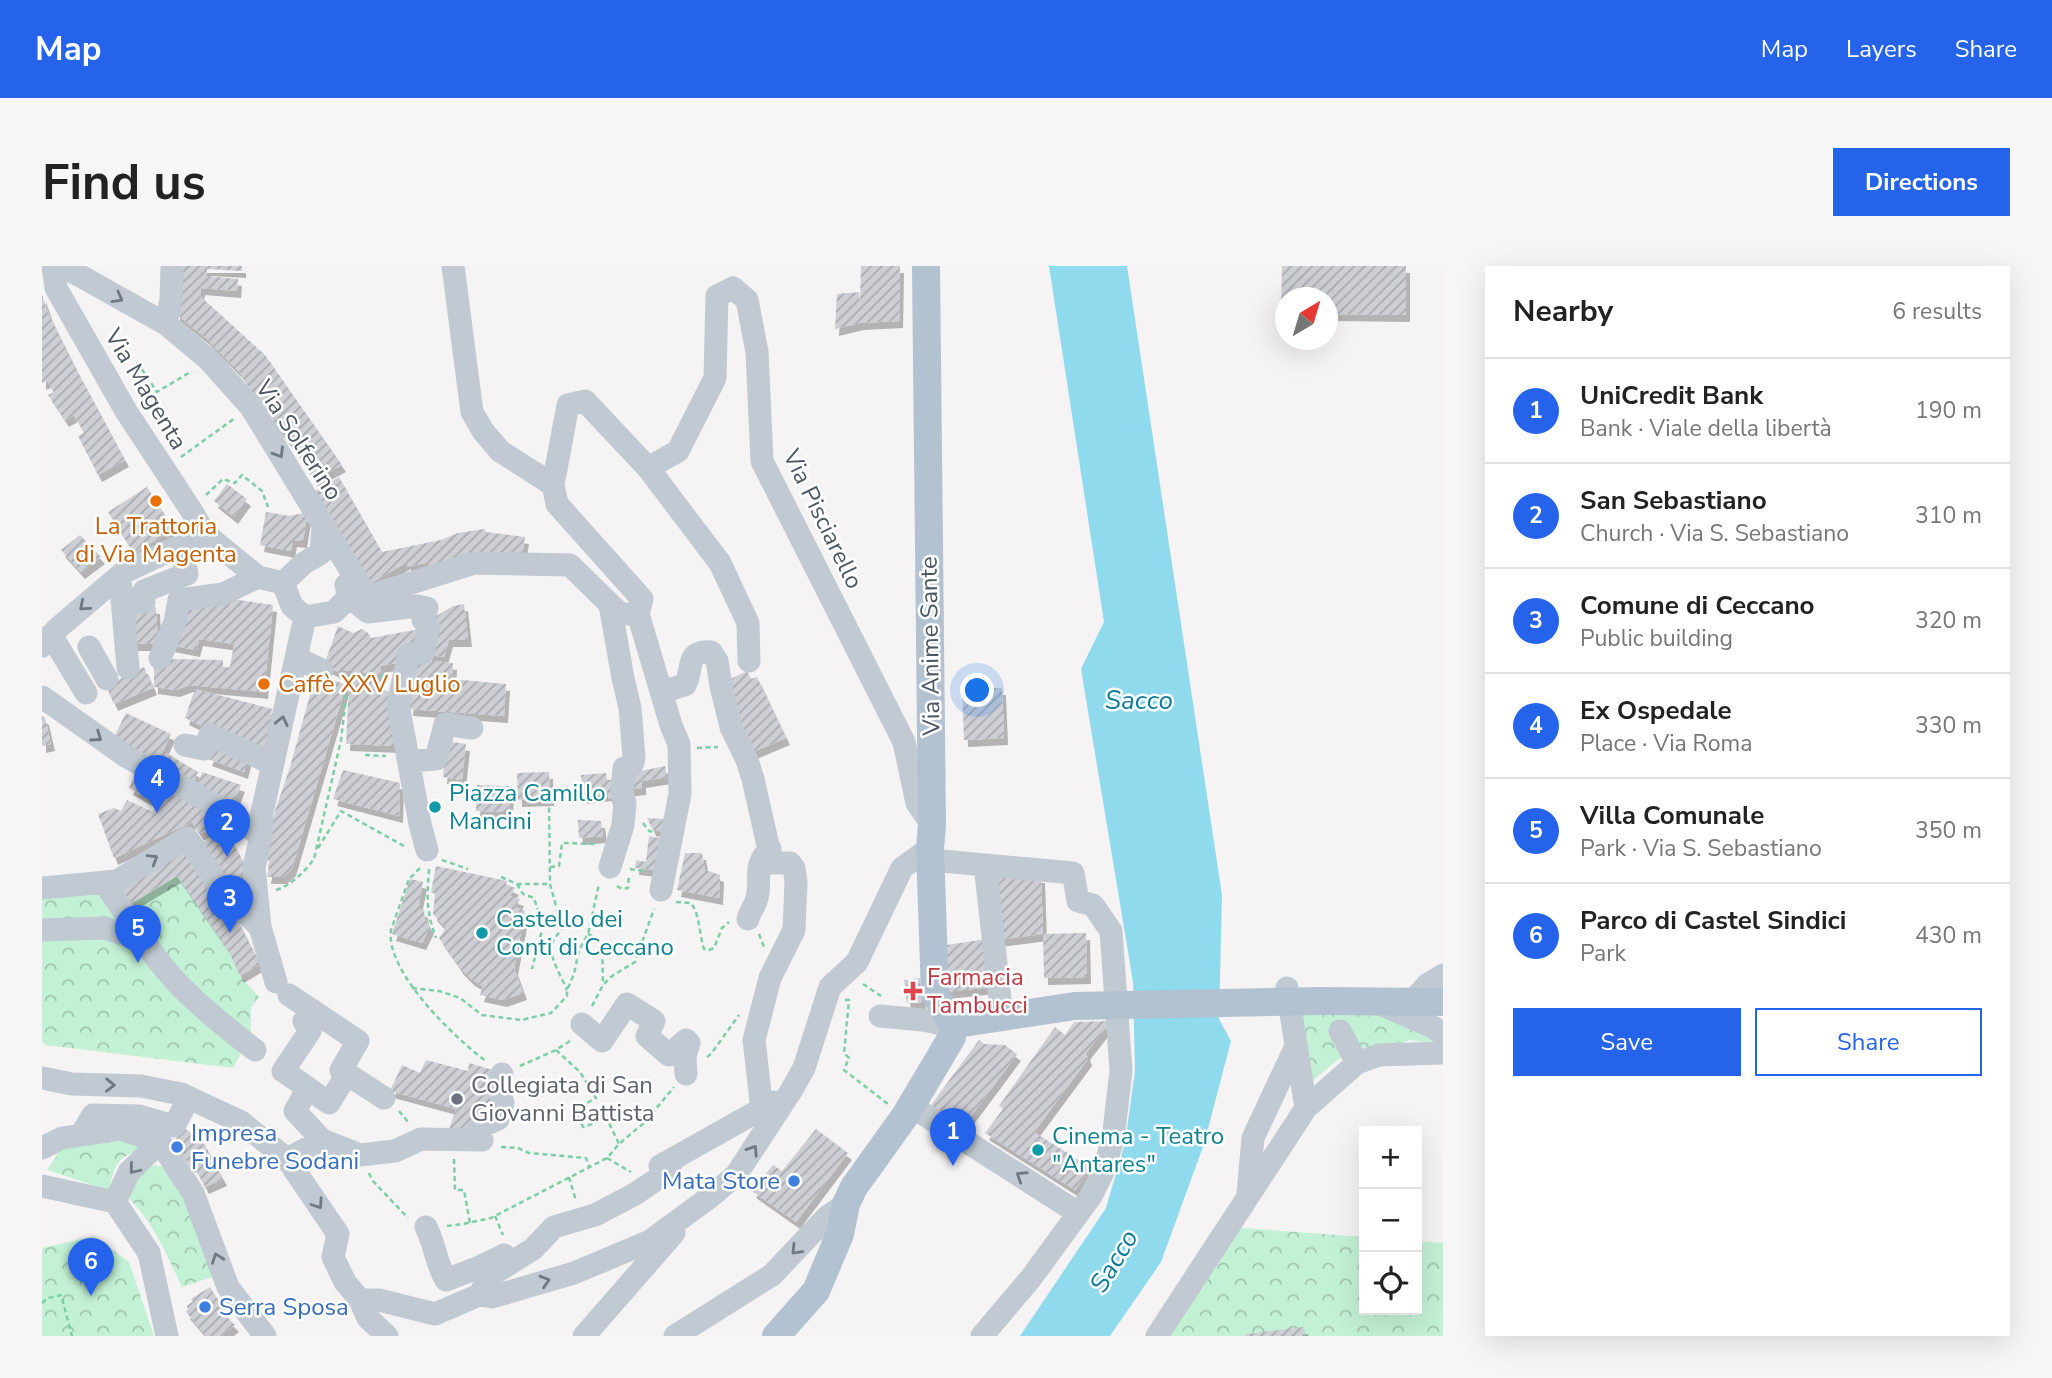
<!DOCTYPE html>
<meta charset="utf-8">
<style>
:root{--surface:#fff;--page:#f6f6f6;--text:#222;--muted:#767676;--line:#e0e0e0;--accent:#2563eb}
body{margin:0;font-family:"Nunito Sans",sans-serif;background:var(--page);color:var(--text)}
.controls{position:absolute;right:21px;bottom:21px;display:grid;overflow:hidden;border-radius:0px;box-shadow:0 7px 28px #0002}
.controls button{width:63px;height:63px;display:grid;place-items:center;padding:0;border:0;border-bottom:2px solid var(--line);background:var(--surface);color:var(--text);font:35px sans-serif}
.compass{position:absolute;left:1233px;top:21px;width:63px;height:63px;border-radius:50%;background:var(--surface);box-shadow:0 7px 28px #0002;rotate:38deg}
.you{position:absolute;left:936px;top:425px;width:24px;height:24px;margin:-18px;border:5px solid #fff;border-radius:50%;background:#1a73e8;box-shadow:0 0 0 10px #1a73e833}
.badge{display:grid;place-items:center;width:46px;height:46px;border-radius:50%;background:var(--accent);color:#fff;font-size:23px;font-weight:700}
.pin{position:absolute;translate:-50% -58px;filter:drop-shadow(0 2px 4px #0008)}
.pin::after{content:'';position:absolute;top:37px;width:24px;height:21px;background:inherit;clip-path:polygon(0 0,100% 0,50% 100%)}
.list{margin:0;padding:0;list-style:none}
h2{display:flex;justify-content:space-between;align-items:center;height:91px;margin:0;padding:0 28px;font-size:30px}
h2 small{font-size:23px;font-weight:400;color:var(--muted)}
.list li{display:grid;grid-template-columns:46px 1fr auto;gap:21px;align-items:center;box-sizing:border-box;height:105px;padding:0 28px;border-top:2px solid var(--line)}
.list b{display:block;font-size:26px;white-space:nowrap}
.list p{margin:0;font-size:23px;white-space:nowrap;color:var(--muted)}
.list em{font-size:23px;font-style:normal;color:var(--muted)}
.actions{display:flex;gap:14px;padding:21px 28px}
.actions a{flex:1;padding:16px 0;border:2px solid var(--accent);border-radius:0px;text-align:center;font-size:24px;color:var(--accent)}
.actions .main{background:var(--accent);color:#fff}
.icon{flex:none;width:38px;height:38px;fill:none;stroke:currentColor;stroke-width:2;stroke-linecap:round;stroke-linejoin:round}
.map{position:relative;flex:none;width:1401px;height:1070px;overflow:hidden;border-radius:0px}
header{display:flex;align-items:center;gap:42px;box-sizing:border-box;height:98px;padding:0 35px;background:var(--accent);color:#fff}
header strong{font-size:33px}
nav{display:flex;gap:38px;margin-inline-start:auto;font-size:24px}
.intro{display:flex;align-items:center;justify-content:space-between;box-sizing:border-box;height:168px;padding:0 42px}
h1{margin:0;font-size:49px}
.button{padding:18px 32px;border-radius:0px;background:var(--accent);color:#fff;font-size:24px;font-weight:700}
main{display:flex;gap:42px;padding:0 42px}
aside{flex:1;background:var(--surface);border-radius:0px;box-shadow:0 7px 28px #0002}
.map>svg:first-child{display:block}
</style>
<header>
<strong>Map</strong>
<nav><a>Map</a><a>Layers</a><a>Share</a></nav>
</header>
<div class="intro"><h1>Find us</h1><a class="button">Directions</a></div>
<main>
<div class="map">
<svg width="1401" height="1070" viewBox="0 0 1401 1070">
<defs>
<pattern id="park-crowns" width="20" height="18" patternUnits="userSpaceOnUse" patternTransform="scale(1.75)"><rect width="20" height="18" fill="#c3f1d5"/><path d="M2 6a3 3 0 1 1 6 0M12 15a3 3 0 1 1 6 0" fill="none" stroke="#a0c6b0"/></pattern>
<pattern id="building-hatch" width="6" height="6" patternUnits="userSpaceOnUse" patternTransform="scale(1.75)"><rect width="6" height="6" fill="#cdcfd5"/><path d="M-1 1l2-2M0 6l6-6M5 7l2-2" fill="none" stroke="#a8abb0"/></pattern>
<filter id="shadow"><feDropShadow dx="4" dy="7" stdDeviation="0" flood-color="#0004"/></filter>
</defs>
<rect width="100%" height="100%" fill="#f5f3f3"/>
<path fill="url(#park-crowns)" d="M135,610L186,684L198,710L217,731L209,741V770L191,802L4,779L0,776V631L78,622L89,638Z
M1317,741L1397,773V779L1368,774L1355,779L1309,783L1270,815L1251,743Z
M68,870L102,882C75,891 73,897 67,924L5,904L21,880Z
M114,899L128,903L144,930L170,1011L140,1021C125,990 112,957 87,932L88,924L101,904Z
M1190,961L1322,971V1044H1375V975L1401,977V1070H1118Z
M52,970L87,996L112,1070H0V982Z"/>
<path fill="#90daee" d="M1007,0H1085L1180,629L1177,753L1189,775L1162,878L1119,996L1068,1070H978L1064,942L1083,877L1093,805L1091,716L1039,403L1062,356Z"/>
<path fill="url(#building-hatch)" filter="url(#shadow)" d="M137,0H200V5L165,3V10L196,13L195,25L159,22L158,30L223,89L300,199L272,214L252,182L227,151L197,106L164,72L134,48Z
M819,0H858L857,55L818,57L793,63L795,28L817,26L818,38Z
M1240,0H1364V49L1286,48V32H1243V47H1239Z
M0,29L7,49L32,99L83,194L56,209L36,170L42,167L32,149L23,154L6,129L12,126L5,115L0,117Z
M297,211L340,286L399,274L416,267L442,263L444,266L483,271L480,289L442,287L422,288L421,292L388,303L387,296L365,301V296L327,318L271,226Z
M185,218L205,233L192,251L172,235Z
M105,221L132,263L92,287L66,246Z
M224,246L248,250L261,247L265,250L261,275L251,274L249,285L218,279Z
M38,269L59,291L39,306L19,284Z
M190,333L231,339L222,426L147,419L134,424L112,421V397L126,393L181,394V402L188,401L192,378L157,373L154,384L128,379L143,337Z
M422,338L426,374H407L402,391L386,389V355L411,340Z
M85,340L114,341L116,378H86Z
M296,360L311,367L320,363L326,367L329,372L383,362L361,396L338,400L340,408L333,410L330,407L301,404L298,407L282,399Z
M371,393L411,397L410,413L464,418L462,450L367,443Z
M102,401L111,422L72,438L64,420Z
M705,405L709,413L715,411L744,472L711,486L682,416Z
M274,407L304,419L250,603L241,611H225L228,595L222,594L233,545L248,501Z
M335,411L333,423L352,426L355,480L304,478L306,436L310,412Z
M960,422L962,472L922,474L920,423Z
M153,423L230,443L221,489L143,452Z
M84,447L129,468L117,494L71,473Z
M0,450L3,452L9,478L0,480Z
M404,475L424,478L420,514L401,511Z
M172,479L206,490L202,506L166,493Z
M124,487L156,506L150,519L117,501Z
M623,500L625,511L600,515V522L581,524L584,505L600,503L599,505Z
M96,503L169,545L178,558L158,568L150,556L72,592L56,548L72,542L79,545L85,534L111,546L115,538L87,522Z
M301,504L358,517L357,550L291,533Z
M160,506L199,519L192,537L155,522Z
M507,506L508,533L476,534L475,507Z
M564,507L565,514L580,513L578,530L567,533L566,528L541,531L539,509Z
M435,519L468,520L467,546L434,545Z
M605,552L622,553L621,566L610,563Z
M536,554L559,555L561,570L537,572Z
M184,564L207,606L187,617L161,576Z
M607,570L622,573L619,605L593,602L594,594L604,596Z
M144,578L191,645L218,698L198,710L186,684L135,610L88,638L78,622Z
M643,587H660L663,604L678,609L677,632L635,624Z
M394,600L465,615L464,618L473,622L468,630L478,633L474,641L483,645L472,702L481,727L461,734L438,729L441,720L429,713L418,702L397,672L404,662L391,648L393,628L389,626Z
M999,610L1001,668L955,674L950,611Z
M368,613L381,616L377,636L378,643L382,645L383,653L388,661L380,677L350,668Z
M1044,667L1045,711L1002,712L1001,668Z
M945,673L949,721L902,726L898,680Z
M878,712L880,736L865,737L862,714Z
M1069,755L1044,787L1046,793L992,866L1049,902L1033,924L943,867L961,843L957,840L1013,761L1023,769L1032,756Z
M937,774L942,778L963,779L975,788L920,862L889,839Z
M384,794L426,805L427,797L451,804L453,829L447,848H438L430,870L407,863L414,843L348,825L360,799L378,807Z
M144,863L163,879L181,913L163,921L151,899L149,900L131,875Z
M774,863L806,887L754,956L710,925L731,899L740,905Z
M168,1021L181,1042L178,1044L193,1059L179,1070H164L144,1046L146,1043L145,1040L151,1035L149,1033Z
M1262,1061L1263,1070H1204V1068Z"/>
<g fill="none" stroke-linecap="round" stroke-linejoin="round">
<path stroke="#7ad0a6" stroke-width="2.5" stroke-dasharray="5 3.5" stroke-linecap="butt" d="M95,96L115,126L150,105
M139,191L193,152
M164,229L181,213L193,217L200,209L220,225L226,241
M299,412L306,415L309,410L337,411L343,408
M655,482L676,481
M323,489L344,490
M507,533L508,618L520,662C517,667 512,672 510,677C506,691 520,711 525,724
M601,557L607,565L611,566
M276,582L299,545L362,580
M400,594L426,603
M508,601L517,600L520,577L555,578
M378,602L367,613L349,664C343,706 414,773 445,796
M387,603C385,632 384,645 394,672
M588,603L602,605
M459,611L475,618H508
M475,618L481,628L492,632L501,660L490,703
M575,620L580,623L586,622L587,609
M234,624C250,619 262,606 272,593L299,474L306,415
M634,636L649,637C658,649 657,668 662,683L667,684L672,682L680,662L687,656
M546,668L560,675L561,719
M717,668L722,681
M821,718L839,730
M370,722L397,725L418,732L440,749L479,754L509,747L525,730V724L532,708L537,684L546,668L557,618
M803,734H807L802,787L807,792L802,804L846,838
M550,740L561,719L570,710L593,696L612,643
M514,784L538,806L554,832L534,843V847L541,861L565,853L577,878
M665,791L669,788L697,749
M478,800L514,784L528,775
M357,845L366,856
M459,881L476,882L487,887L544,892L547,900
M565,892L589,906
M412,893L413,924H422L428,957
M327,907L330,914L366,952
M527,911L534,935
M453,950L461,969
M405,960L421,958L449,952L565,892L577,878L603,856L632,821
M0,1037L6,1032L19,1029L30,1070"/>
<path stroke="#c1cad2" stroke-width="23" d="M11,0L14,22L84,145L149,244L163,268L216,311L241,317
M16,0L33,7L124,58L167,94L209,141L325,331L432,297L528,299L578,348H596L600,333L515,238L511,219L526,139L543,135L606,202L636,185L673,112L675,30L691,22L705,34L715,86L720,195L862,476L875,537L890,559
M411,0L430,146L441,165L458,185L511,219
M124,58L129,34L130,0
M606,202L678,297L706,357L707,395
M241,317L262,297L279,287L281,260
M241,317L250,340L263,351
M79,321L86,402
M307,331L326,346L375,340L385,342L381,354L387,361L381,387L367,388L356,438L378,558L385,584
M80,336H102V325L145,308L139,280
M596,348L629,459L637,478L638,528L619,624
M263,351L292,346L307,331L304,319
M9,369L44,427
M0,380L16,362L82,306L163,268
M47,381L65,413
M118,392L133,356L137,334L181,328L216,311
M254,392L280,404
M619,426L643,419C652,404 642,384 669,386L675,395L679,420L689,461L705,494L711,513L730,597H748L752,602L754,616L752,664L728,712L712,774L720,844
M0,431L85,491L181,543L219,570
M143,479L162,483L168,469L231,498
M368,495L394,493L403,458L430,462
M889,594L1031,607L1036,635L1051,639L1069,665L1079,805L1071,873L1061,906L1049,930L989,1012L940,1070
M943,599L960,751
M568,601L581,559L583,537L580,525L582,502H586L590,499L592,492L588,442L581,412L568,339
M62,616C86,651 109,690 139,721C162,744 187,764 213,784
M0,622L75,615L145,572L183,628L218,661
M706,653C708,645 713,640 715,632C720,612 710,601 728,583
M0,664L63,662L103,676
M234,716L218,661L212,601L219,570L220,547L263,351
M1245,722L1264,842
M247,729L316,775L299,804L342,832
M1369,737L1386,718L1401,709
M1338,738L1391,761L1401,768
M270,744L262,755L268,765L241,805L266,822L253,845L280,874
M838,750L881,754L905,759
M540,758L560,775L585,738L612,755L605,770L627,789L644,774L647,777L643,790L644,808
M1298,765L1315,797
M0,812L30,818L99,820L139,828L199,856L245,893L296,968L291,991L303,1016L318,1034L326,1052L345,1070
M266,822L287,837L305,808
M869,840L1036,947
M39,869L51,849L97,850L132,860L147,832
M428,874L440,860L456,853L461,837L456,819L460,808
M0,882L20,872L79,863L118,876L151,927L186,1021L223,1070
M245,893L280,874L318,889L353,885L379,873L440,874
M618,900L732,836
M0,920L73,936L107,987L125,1070
M1206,927L1211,872L1253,782
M73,936L87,906L118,876
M384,961C393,978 394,998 404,1014L435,1002L462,989
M437,1029L448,1010L491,983L512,961L553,949L593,928L624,907L631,894
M318,1034H337L393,1048L437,1029L450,1031L532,1007L608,975L668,931L694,909L749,825L762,802L788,721L815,696L860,602L888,582
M542,1070L632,967
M633,1070L730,1009L785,951L804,938
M1115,1070L1264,842L1315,797L1337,789L1401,787"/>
<path stroke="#b3c2d1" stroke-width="28" d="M884,0L890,559L888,582L893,728L909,755
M1276,735L1401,736
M921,757L1033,740
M734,1070L774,1025L798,968L804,938L812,921L863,850L910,771"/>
<path stroke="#b3c2d1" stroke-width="28" d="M1033,740L1276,735"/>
</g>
<defs><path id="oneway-chevron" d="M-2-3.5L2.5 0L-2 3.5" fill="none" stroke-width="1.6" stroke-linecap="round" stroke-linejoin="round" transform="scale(1.75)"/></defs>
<g stroke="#6e7983">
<use href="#oneway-chevron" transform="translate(76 32) rotate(29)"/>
<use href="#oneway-chevron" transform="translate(237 187) rotate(59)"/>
<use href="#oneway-chevron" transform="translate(42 340) rotate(140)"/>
<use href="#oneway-chevron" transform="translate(240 455) rotate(-78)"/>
<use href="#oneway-chevron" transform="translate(55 471) rotate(35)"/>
<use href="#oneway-chevron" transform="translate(111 593) rotate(-31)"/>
<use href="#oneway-chevron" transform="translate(68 819) rotate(1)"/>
<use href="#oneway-chevron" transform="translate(711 884) rotate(-57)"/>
<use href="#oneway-chevron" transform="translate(92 903) rotate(130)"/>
<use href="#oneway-chevron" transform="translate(979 910) rotate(-147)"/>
<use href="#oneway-chevron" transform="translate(276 938) rotate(56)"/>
<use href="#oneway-chevron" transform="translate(754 984) rotate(134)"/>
<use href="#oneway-chevron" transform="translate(175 992) rotate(-110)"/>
<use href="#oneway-chevron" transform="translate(503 1015) rotate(-17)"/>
</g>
<g fill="#e8710a" stroke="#fff" stroke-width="2.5">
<circle cx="114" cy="235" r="7"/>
<circle cx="222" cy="418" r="7"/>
</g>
<g fill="#0f9aa8" stroke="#fff" stroke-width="2.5">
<circle cx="393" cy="541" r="7"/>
<circle cx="440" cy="667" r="7"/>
<circle cx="996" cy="884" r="7"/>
</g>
<path fill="#e0444e" stroke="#fff" stroke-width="2.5" d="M867.5 714.5h7v7h7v7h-7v7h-7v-7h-7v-7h7z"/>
<circle fill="#6b7280" stroke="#fff" stroke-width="2.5" cx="415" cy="833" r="7"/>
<g fill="#3f7fe0" stroke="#fff" stroke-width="2.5">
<circle cx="135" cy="881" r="7"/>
<circle cx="752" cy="915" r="7"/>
<circle cx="163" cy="1041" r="7"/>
</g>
<g text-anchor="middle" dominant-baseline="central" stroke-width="5" stroke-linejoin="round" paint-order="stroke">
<g font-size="24" fill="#4a5661" stroke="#fff">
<text transform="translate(104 123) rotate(59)">Via Magenta</text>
<text transform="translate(257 174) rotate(57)">Via Solferino</text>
<text transform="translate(781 253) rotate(64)">Via Pisciarello</text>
<text transform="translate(888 380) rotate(-91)">Via Anime Sante</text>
</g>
<g font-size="24" fill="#c56008" stroke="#fff">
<text x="114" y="260">La Trattoria<tspan x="114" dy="28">di Via Magenta</tspan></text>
<text x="236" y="418" text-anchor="start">Caffè XXV Luglio</text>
</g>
<g font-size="24" fill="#0d838f" stroke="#fff" text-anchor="start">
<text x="407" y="527">Piazza Camillo<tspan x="407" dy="28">Mancini</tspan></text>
<text x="454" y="653">Castello dei<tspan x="454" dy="28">Conti di Ceccano</tspan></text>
<text x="1010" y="870">Cinema - Teatro<tspan x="1010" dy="28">"Antares"</tspan></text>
</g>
<g font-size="24" fill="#be3a42" stroke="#fff" text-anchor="start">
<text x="885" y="711">Farmacia<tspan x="885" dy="28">Tambucci</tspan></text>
</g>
<g font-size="24" fill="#5b616d" stroke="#fff" text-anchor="start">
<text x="429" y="819">Collegiata di San<tspan x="429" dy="28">Giovanni Battista</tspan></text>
</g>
<g font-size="24" fill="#366cbe" stroke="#fff" text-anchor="start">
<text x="149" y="867">Impresa<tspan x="149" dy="28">Funebre Sodani</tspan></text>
<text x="738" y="915" text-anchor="end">Mata Store</text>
<text x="177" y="1041">Serra Sposa</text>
</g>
<g font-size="26" font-style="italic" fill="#0c7c9b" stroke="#fff">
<text x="1097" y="434">Sacco</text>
<text transform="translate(1072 995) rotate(-59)">Sacco</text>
</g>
</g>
</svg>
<div class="controls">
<button>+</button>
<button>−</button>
<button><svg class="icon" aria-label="locate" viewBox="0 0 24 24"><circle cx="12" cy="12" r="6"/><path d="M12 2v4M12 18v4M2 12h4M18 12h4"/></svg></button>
</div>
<svg class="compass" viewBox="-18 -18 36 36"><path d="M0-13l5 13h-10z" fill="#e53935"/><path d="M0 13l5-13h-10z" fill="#767676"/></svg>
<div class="you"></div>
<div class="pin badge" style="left:911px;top:900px">1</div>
<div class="pin badge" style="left:185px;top:591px">2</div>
<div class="pin badge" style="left:188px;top:667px">3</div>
<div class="pin badge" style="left:115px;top:547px">4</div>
<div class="pin badge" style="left:96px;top:697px">5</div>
<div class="pin badge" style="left:49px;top:1030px">6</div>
</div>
<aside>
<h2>Nearby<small>6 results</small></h2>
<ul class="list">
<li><span class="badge">1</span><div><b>UniCredit Bank</b><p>Bank · Viale della libertà</p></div><em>190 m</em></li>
<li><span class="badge">2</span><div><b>San Sebastiano</b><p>Church · Via S. Sebastiano</p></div><em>310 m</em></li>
<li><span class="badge">3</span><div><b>Comune di Ceccano</b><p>Public building</p></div><em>320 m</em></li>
<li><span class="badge">4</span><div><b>Ex Ospedale</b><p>Place · Via Roma</p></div><em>330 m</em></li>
<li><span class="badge">5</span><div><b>Villa Comunale</b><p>Park · Via S. Sebastiano</p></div><em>350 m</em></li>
<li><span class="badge">6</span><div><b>Parco di Castel Sindici</b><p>Park</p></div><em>430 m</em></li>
</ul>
<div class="actions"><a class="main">Save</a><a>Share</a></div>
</aside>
</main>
